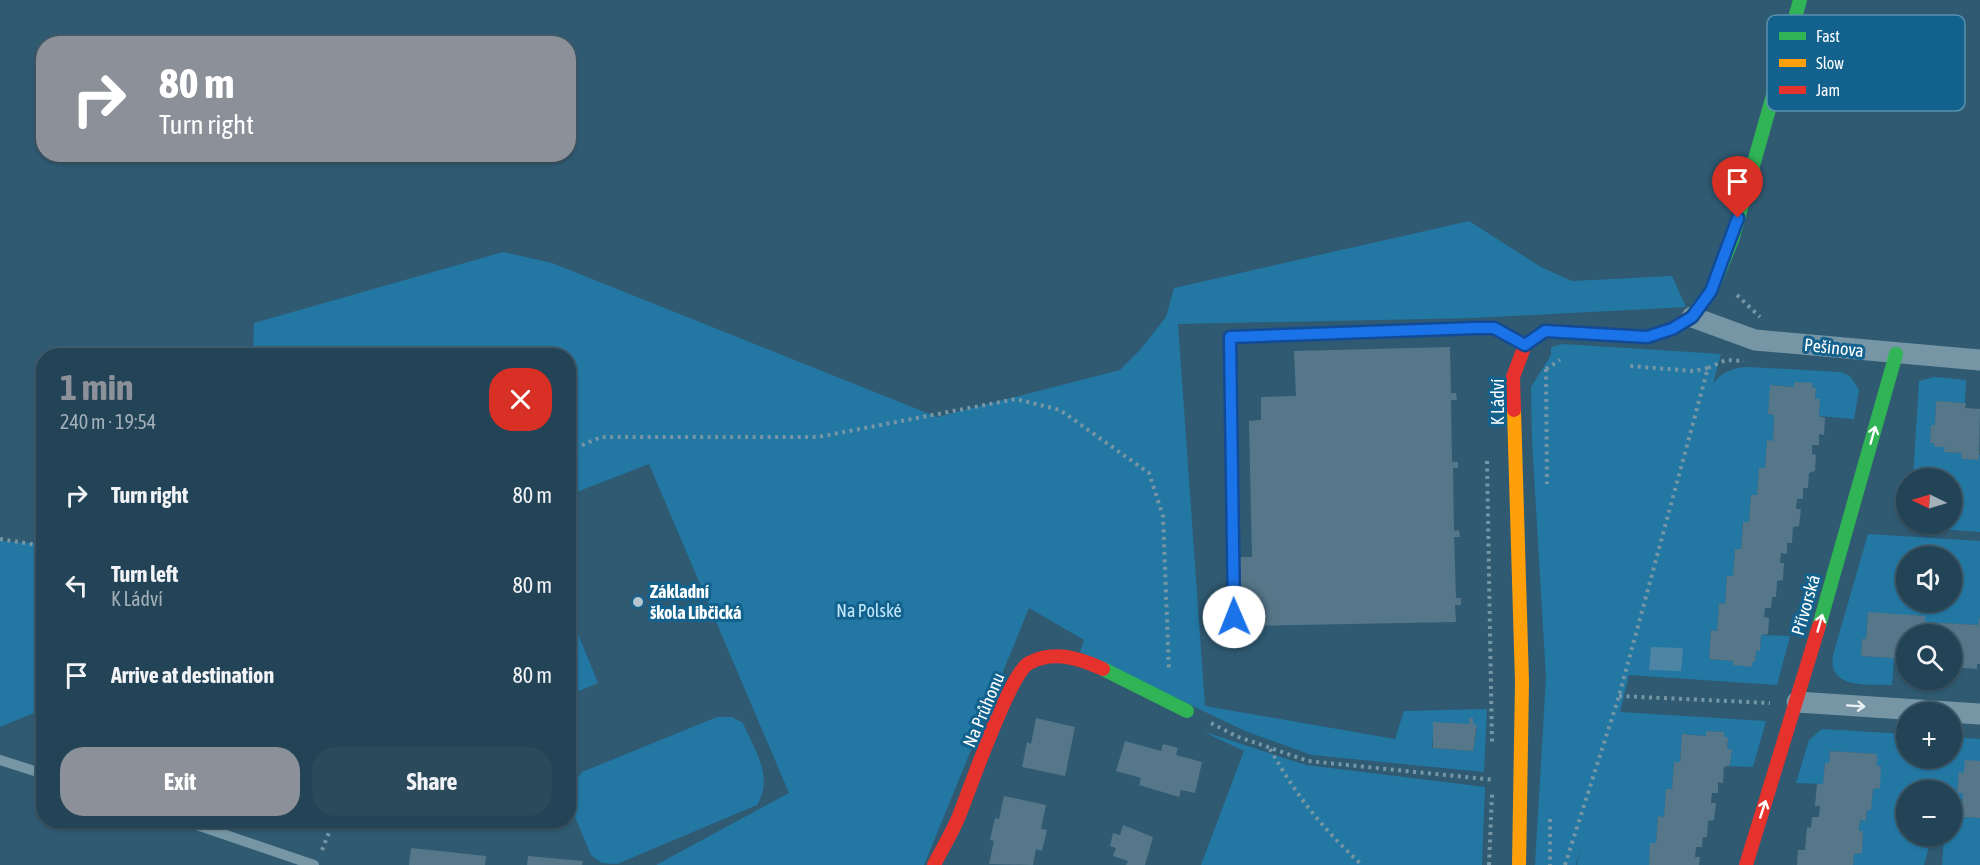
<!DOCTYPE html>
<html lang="en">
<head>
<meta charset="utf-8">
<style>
  :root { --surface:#234456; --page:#2b4b5c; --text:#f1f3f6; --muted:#a3b0b9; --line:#405c6c; --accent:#8c9099 }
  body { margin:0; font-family:"Asap Condensed",sans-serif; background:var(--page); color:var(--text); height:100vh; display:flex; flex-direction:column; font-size:22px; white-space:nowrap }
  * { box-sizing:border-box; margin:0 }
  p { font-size:20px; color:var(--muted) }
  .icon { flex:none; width:33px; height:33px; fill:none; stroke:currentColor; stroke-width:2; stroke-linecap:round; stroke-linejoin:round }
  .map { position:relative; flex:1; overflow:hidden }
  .sheet { position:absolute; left:36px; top:348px; width:540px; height:480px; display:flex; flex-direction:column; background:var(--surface); border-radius:24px; box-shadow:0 2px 4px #0004,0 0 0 2px var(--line) }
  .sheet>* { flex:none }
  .top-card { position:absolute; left:36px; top:36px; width:540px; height:126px; border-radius:24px; box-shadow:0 2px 4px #0004,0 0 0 2px var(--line); background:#8c9099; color:#fff; overflow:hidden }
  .needle { width:39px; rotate:275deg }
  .buttons { position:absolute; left:1896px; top:468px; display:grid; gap:12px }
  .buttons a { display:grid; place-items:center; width:66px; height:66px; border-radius:50%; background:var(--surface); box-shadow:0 2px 4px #0004,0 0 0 2px var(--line); font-size:30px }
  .pin { position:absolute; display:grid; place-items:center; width:51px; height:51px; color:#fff; margin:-62px -26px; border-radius:50% 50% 50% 0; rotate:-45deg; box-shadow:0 0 6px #0007 }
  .pin .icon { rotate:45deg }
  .me { position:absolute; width:66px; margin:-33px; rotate:359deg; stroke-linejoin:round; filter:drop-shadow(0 0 4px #0008) }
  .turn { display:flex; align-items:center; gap:21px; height:126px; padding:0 24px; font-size:27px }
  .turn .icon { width:78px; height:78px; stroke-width:2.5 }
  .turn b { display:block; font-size:42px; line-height:51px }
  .round { display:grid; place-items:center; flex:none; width:63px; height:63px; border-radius:24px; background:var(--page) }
  .summary { display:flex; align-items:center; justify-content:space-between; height:102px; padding:0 24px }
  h1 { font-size:36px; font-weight:700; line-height:45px; color:var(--accent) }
  .primary-button { display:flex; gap:12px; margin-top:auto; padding:12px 24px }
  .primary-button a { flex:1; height:69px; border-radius:24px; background:var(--accent); color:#fff; font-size:24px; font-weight:700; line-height:69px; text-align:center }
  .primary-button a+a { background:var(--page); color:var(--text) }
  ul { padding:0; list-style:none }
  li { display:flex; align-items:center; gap:18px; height:90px; padding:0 24px }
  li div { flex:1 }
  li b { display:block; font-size:22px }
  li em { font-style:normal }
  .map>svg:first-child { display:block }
  .green { fill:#2377a3; fill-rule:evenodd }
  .water { fill:#4e85a4 }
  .building { fill:#567789 }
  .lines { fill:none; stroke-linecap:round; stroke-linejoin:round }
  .path { stroke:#7696a5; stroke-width:4; stroke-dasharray:3 4.5; stroke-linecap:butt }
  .lane { stroke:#7696a5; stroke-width:10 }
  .street { stroke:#7696a5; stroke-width:21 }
  .fast { stroke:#30b455; stroke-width:14 }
  .slow { stroke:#ff9f0a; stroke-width:14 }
  .jam { stroke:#e5322d; stroke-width:14 }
  .oneway { stroke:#fff }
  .oneway2 { stroke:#eaeff2 }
  .route-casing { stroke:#114b97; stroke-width:15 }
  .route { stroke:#1a73e8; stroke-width:10 }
  .poi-dot { fill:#b6c5ce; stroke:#13628e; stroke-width:2 }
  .labels { text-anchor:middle; stroke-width:6; stroke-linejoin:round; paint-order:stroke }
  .street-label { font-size:18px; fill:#fff; stroke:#13628e }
  .poi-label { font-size:18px; font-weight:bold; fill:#fff; stroke:#13628e; text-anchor:start }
  .park-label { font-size:18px; fill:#c3e9fc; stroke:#13628e }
  .key { fill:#13628e; stroke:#5a91b0; stroke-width:1.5 }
  .key-label { font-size:16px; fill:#fff }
</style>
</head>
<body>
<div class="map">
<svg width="1980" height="865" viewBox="0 0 1980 865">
  <rect width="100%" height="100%" fill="#2f5a72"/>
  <!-- green -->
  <g class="green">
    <path d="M1469,221L1541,267L1572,281L1672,276L1686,307L1474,318L1178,324L1205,706L1395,739L1404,711L1487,709L1484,772L1312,755L1245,731L1080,652L1084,640L1029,608L924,865H656L789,793L649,464L569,495L568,356H253L254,323L503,252L552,263L937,417L1120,370L1140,350L1166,317L1174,288ZM1469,718H1473V724L1477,729L1473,751L1432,748L1434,724H1469Z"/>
    <path d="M1563,344L1721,354L1713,384C1722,371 1735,367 1750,367L1841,372L1850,376L1859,390L1854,419L1819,416L1820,400L1815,399L1816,388H1812L1813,383L1794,387L1771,385L1768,414L1774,415L1773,441H1767L1765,468H1759L1757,495H1751L1749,522H1743L1741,549H1735L1733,576H1727L1725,604L1719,603L1717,631L1711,630L1709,659L1733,661V665L1751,666L1752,662H1755L1756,651H1760L1761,635L1790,636L1777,685L1629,675L1620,712L1766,721L1753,767L1726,766L1730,765L1732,749H1727L1728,737H1724V732L1706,731V736L1682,734L1680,762H1674L1672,790L1666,789L1664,817L1658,816L1656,843H1650L1649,865H1577L1581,846L1576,865H1535L1546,678L1532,440L1531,387L1551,355V347Z"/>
    <path d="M1934,377L1966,380L1965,403L1936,401L1935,425H1931L1930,443H1934V447H1945V452L1961,453L1962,459L1980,455V532L1910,527V524H1952V478H1913L1919,381Z"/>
    <path d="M1868,534L1980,541V619L1978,625L1925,622V616L1868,613L1866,639H1862L1861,656L1894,658L1892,685C1869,684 1827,690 1833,655ZM1906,556H1952V602H1906Z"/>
    <path d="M0,541L44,544L43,709L0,727Z"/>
    <path d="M569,612L598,683L569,695H568Z"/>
    <path d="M717,717H732L743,723C755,751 774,777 757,805L617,864L602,863L591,855L569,803L571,788L582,772Z"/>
    <path d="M1822,729L1906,734V758H1952V737L1980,739V761L1964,773H1959L1957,792L1963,793L1962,817L1980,818V865H1942L1944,836H1952V790H1906V836H1932L1924,865H1853L1854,854L1862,853L1863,832L1859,831L1860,820L1866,821L1867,810L1871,809L1873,789H1875L1881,766H1877V754L1830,751L1829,763H1825L1823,784L1796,783L1809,740Z"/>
    <path d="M1202,731L1306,765L1485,787L1482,865H1201L1244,751Z"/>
  </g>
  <!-- water -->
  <path class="water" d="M1651,647L1683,648L1681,671L1649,670Z"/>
  <!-- building -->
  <g class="building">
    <path d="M1450,347L1451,393H1456L1457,400H1451L1452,462H1458V468H1453L1454,531L1459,530L1460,537H1454L1456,598H1461V605H1455L1456,622L1242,626L1240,557H1252L1249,421L1261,420V397L1296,396L1294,351Z"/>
    <path d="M1794,382L1813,383L1812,388H1816L1815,399H1820L1819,416L1825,418L1824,435L1819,434V445H1812V454L1816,455L1815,471L1809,473L1808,488H1803V499H1797L1796,509H1801L1799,526L1793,527L1792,543H1787V554L1781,553L1780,563H1784L1783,580L1777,581L1776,597H1772L1771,608H1765L1764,617L1769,618L1768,634L1761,635L1760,651H1756L1755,662H1752V667L1733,665V661L1709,659L1711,630L1717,631L1719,603L1725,604L1727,576H1733L1735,549H1741L1743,522H1749L1751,495H1757L1759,468H1765L1767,440L1773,441L1774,415L1768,414L1770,385L1794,387Z"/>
    <path d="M1936,401L1966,403L1965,408L1980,409L1979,460L1962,459L1961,453L1944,452L1945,447H1934V443H1930L1931,425H1935Z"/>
    <path d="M1868,612L1925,616V622L1978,625L1980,616V664H1977V669L1952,667V634H1906V659L1861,656L1862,639H1866Z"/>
    <path d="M1036,718L1075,727L1065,776L1022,767L1027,742L1031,744Z"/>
    <path d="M1469,718H1473V724L1477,725L1473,751L1433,748V722L1469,724Z"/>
    <path d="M1706,731L1724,732V737H1728L1727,749H1732L1730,765L1724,767L1723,783L1718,782V793H1712L1711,803H1716L1714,820L1708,821L1707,837H1703L1702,847H1696L1695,857H1700L1699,865H1649L1650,843H1656L1658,816L1664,817L1666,789H1672L1674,762H1680L1682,734L1706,736Z"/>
    <path d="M1125,741L1161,751L1163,744L1178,748L1176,755L1202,762L1195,793L1181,790L1179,797L1139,785L1141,778L1116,771Z"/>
    <path d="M1830,751L1877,754V766H1881L1880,788L1873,789L1871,810H1867L1866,821L1860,820L1859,831H1863L1862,853L1854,854L1853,865H1797L1798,850H1805L1807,827L1811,828L1812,817H1819L1820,806H1815L1817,784H1823L1825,763H1829Z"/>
    <path d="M1965,760L1980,761V818L1962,817L1963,793H1957L1959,772L1964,773Z"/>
    <path d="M1004,796L1046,805L1041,829L1047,830L1042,851L1036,849L1033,865L989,864L994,841L990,840L995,818L999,819Z"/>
    <path d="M1123,825L1153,837L1145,865H1126L1128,861L1113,856L1116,848L1110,846L1113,833L1120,835Z"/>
    <path d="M411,848L486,856L485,865H409Z"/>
    <path d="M528,856L583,861L582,865H527Z"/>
  </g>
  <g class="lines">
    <!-- path -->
    <g class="path">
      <path d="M1737,295L1760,317"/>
      <path d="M1708,368L1726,360L1744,361"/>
      <path d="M1546,369L1560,360"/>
      <path d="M1546,369L1547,484"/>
      <path d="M568,451L601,437H818L1016,399L1060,410L1149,473L1163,516L1169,671"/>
      <path d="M1487,461L1492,745"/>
      <path d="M0,539L44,546"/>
      <path d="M1619,696L1770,703"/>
      <path d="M1211,723L1236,736L1308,761L1495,780"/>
      <path d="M1270,749C1298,798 1321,827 1362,865"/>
      <path d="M1550,819V865"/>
      <path d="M322,850L334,820"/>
      <path d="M1489,865L1492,794"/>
      <path d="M1565,865L1619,696L1708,368L1693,371L1630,366"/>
    </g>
    <!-- lane -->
    <g class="lane">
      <path d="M1234,617L1230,337L1494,328L1525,345"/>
      <path d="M0,760L44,774"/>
      <path d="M182,820L314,865"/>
    </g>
    <!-- street -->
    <g class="street">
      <path d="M1692,317L1755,340L1980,360"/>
      <path d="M1797,702L1980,714"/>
    </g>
    <!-- fast -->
    <g class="fast">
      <path d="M1691,317L1711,291L1732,240L1800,0"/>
      <path d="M1819,626L1896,354"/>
      <path d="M1103,669L1187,711"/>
    </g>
    <!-- slow -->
    <path class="slow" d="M1514,410L1522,682L1519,865"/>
    <!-- jam -->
    <g class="jam">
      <path d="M1514,410L1513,377L1525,345L1545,331L1647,337L1672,329L1691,317"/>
      <path d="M934,865C942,849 952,833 959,816C970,789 1009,674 1029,663C1054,650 1079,658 1103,669"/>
      <path d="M1746,865L1819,626"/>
    </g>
  </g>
  <!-- one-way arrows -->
  <defs><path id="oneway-shaft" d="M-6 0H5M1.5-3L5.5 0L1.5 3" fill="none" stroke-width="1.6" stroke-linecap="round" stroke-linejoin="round" transform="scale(1.5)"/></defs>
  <g class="oneway">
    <use href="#oneway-shaft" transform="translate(1873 435) rotate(-74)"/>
    <use href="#oneway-shaft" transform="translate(1820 623) rotate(-74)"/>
    <use href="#oneway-shaft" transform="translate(1763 809) rotate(-72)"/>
  </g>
  <use class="oneway2" href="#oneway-shaft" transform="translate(1856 706) rotate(4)"/>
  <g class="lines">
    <defs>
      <path id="route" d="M1234,617L1230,337L1476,328H1494L1525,345L1545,331L1647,337L1672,329L1692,317L1711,291L1738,218"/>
    </defs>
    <!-- route casing -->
    <use href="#route" class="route-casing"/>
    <!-- route -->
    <use href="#route" class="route"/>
  </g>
  <!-- markers -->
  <circle class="poi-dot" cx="638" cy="602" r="6"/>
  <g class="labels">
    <!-- street labels -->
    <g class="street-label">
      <text transform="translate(1834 348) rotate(6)" y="6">Pešinova</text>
      <text transform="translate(1498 402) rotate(-90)" y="6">K Ládví</text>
      <text transform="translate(1806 605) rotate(-74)" y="6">Přívorská</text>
      <text transform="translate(984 710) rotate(-67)" y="6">Na Průhonu</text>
    </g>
    <!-- poi labels -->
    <g class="poi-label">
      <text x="650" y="598">Základní<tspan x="650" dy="21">škola Libčická</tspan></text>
    </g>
    <!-- park labels -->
    <g class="park-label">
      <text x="869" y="617">Na Polské</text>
    </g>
  </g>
  <!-- legend -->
  <rect x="1767" y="15" width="198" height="96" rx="9" class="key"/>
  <rect x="1779" y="32" width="27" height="8" fill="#30b455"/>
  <rect x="1779" y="59" width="27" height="8" fill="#ff9f0a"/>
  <rect x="1779" y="86" width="27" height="8" fill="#e5322d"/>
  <g class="key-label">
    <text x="1816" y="42">Fast</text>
    <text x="1816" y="69">Slow</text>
    <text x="1816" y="96">Jam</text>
  </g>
</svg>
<div class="buttons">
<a><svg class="needle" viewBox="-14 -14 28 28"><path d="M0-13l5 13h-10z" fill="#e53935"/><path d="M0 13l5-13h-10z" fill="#a3b0b9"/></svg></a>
<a><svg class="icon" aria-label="sound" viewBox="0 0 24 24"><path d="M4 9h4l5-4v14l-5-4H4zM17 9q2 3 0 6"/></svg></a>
<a><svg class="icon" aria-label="search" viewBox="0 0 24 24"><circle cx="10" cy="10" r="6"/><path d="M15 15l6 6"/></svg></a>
<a>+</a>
<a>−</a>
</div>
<div class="pin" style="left:1738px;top:218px;background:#d93025"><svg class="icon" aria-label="arrive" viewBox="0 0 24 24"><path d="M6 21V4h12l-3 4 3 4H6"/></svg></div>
<svg class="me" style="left:1234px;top:617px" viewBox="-20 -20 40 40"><circle r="19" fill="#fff"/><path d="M0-13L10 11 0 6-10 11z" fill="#1a73e8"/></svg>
<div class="top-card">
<div class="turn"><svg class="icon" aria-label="right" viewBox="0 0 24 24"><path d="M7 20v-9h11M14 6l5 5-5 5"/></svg><div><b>80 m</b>Turn right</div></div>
</div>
<section class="sheet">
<div class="summary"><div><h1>1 min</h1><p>240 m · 19:54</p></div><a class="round" style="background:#d93025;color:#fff"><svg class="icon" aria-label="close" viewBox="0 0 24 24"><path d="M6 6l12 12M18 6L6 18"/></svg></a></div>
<ul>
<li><svg class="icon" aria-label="right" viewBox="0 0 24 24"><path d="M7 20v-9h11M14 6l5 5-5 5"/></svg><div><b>Turn right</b></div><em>80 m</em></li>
<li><svg class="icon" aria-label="left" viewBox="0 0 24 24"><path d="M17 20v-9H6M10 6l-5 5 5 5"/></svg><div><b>Turn left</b><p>K Ládví</p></div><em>80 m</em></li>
<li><svg class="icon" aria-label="arrive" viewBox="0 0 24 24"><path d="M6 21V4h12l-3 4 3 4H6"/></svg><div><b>Arrive at destination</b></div><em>80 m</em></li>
</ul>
<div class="primary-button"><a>Exit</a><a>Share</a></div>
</section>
</div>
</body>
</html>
